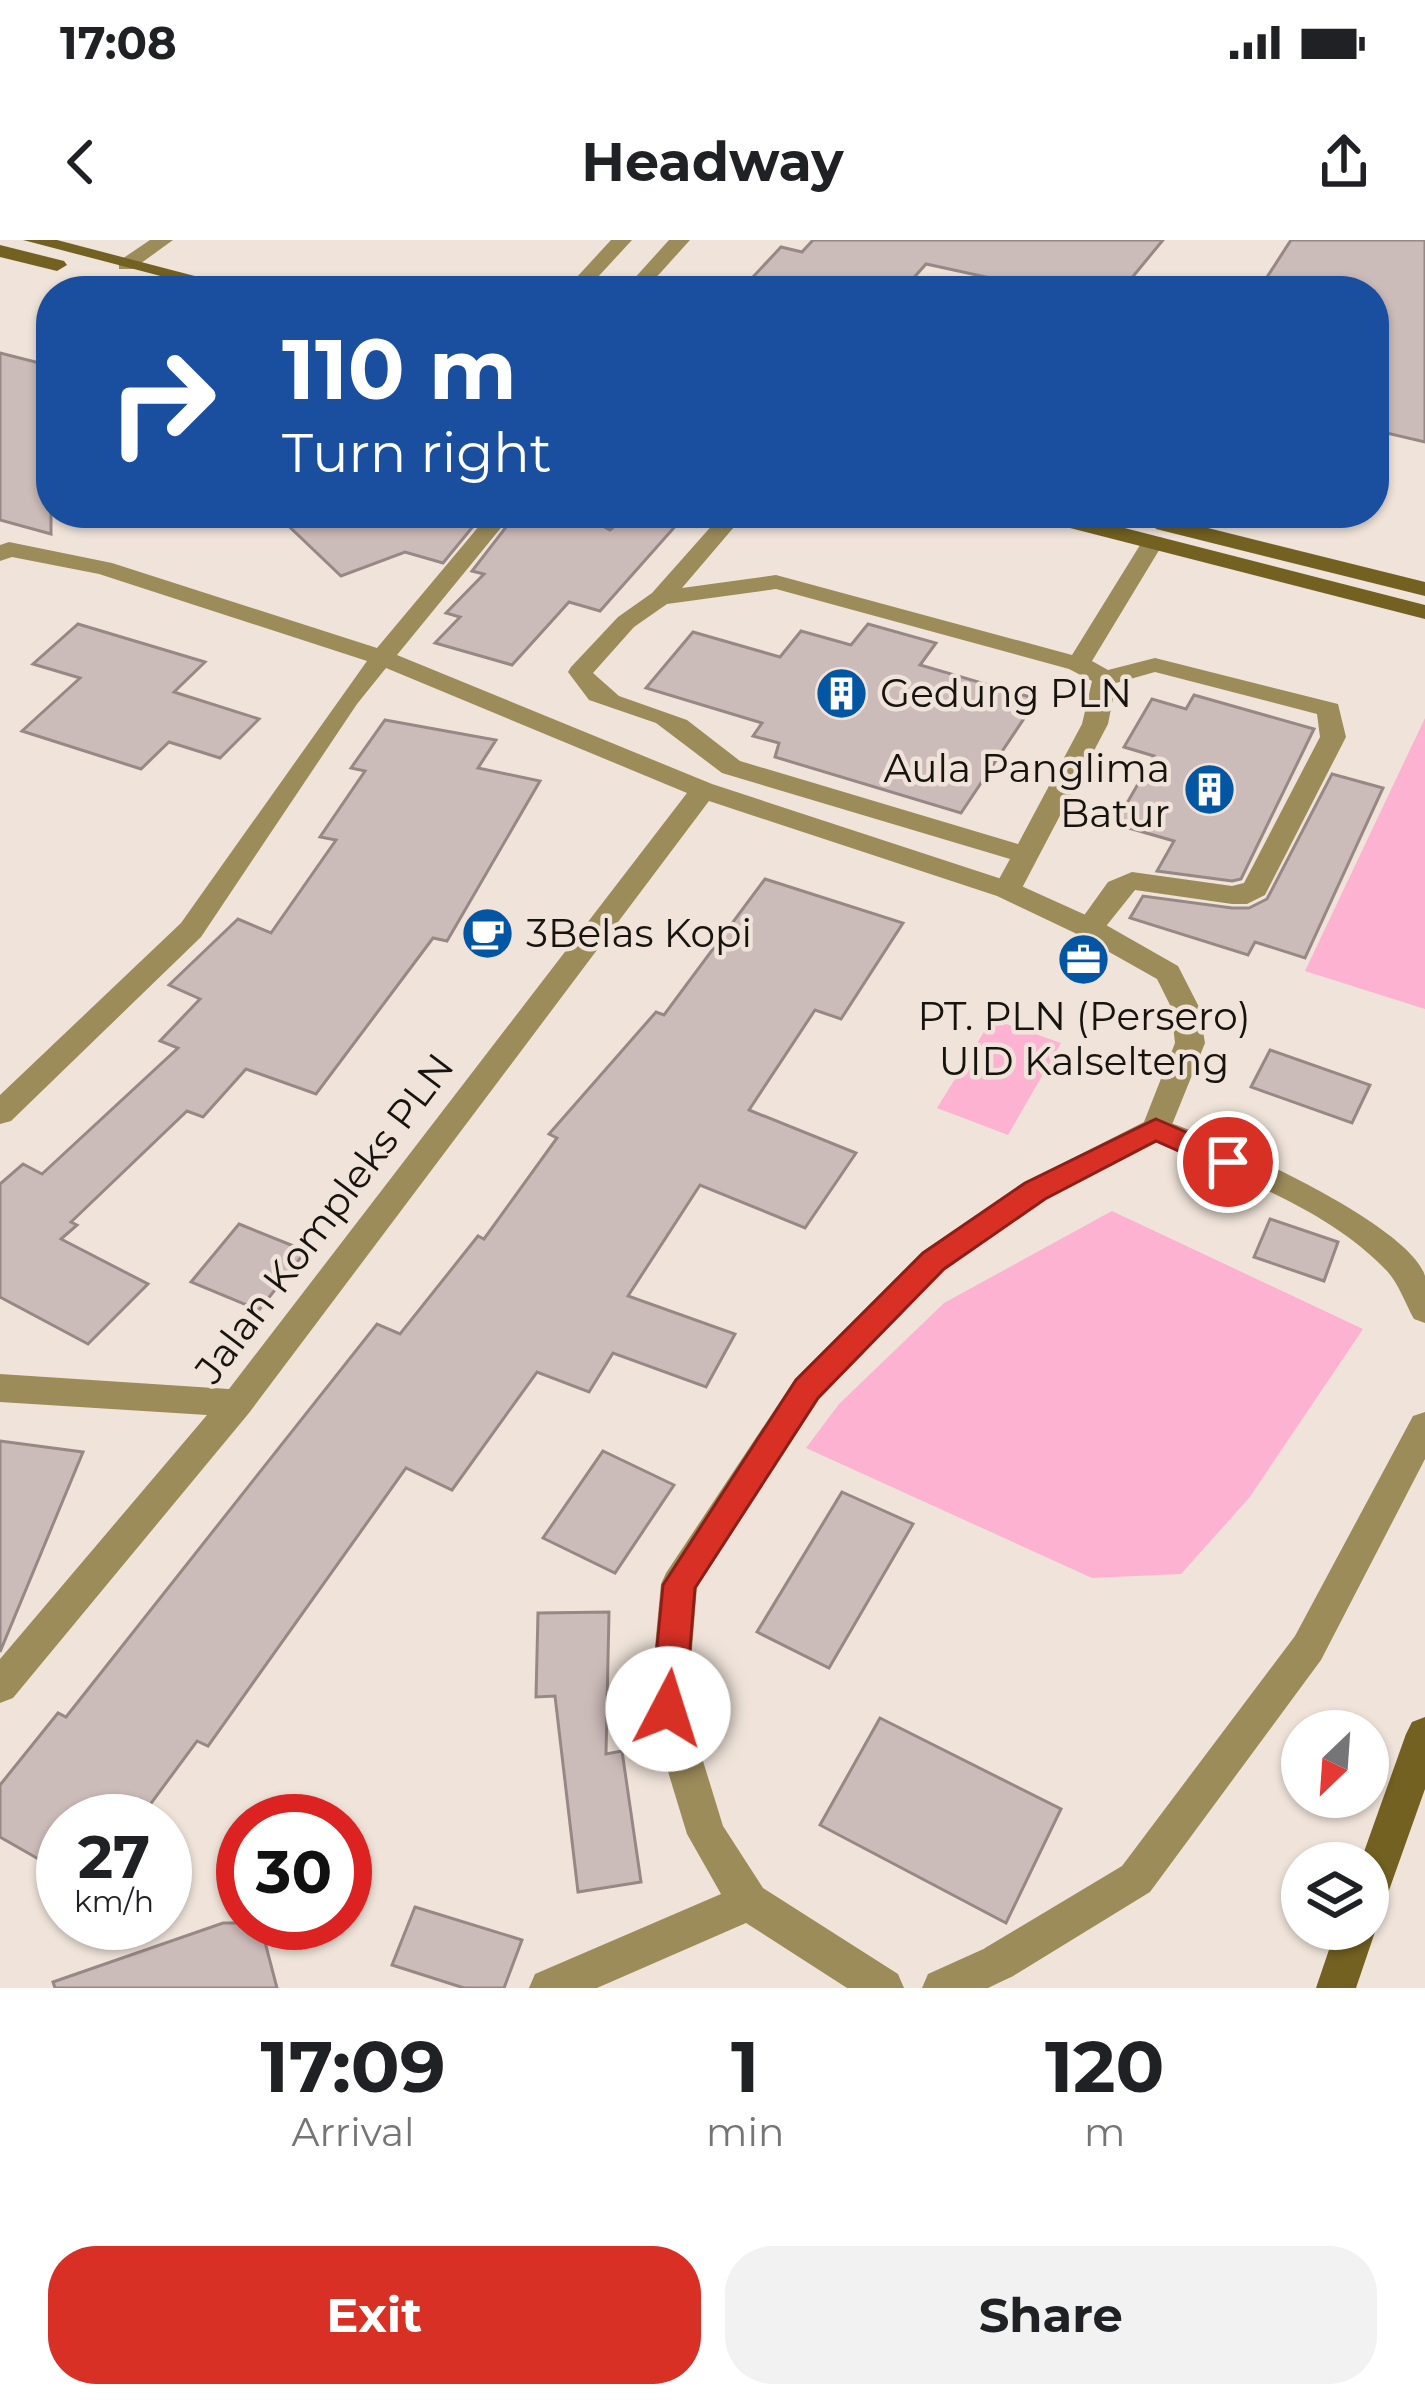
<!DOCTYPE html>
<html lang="en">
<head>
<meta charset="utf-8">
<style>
  :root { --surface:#fff; --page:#f2f2f2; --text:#202124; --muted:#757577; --accent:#d93025 }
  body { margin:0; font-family:Montserrat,sans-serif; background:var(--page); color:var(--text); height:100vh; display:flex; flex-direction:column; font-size:45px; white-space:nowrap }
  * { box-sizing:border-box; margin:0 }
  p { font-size:39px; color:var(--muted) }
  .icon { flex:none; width:66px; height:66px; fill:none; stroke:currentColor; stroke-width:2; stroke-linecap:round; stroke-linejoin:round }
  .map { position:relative; height:1748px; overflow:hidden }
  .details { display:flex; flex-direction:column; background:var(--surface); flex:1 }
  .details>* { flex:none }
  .guide { position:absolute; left:36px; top:36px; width:1353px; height:252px; border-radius:48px; box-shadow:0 3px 9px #0004; background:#1a4fa0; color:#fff; overflow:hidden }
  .needle { width:78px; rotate:205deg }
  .controls { position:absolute; left:1281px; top:1470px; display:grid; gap:24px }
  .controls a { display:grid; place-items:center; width:108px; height:108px; border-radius:50%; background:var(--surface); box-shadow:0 3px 9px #0004; font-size:60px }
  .speed { position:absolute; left:36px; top:1554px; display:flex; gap:24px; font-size:60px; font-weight:700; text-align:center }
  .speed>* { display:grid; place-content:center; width:156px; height:156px; border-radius:50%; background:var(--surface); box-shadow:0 3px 9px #0004; line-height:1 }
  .speed small { font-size:30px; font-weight:400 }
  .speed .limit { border:18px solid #d22; background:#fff; color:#111 }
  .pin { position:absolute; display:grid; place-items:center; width:102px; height:102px; color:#fff; margin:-51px; border:6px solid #fff; border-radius:50%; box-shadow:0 3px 12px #0007 }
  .me { position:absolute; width:132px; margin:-66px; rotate:5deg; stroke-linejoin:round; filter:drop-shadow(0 0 9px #0008) }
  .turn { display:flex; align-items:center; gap:42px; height:252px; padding:0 48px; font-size:54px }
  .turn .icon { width:156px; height:156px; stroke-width:2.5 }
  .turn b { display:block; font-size:84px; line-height:102px }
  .eta { display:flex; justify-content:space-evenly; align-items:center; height:204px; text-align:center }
  .eta b { font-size:72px; font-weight:700; line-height:84px }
  .primary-button { display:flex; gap:24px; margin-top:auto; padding:24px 48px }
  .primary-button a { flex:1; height:138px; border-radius:48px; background:var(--accent); color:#fff; font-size:48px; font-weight:700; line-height:138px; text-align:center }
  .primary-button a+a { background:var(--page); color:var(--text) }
  .status { display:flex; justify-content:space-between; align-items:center; height:84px; padding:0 60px; background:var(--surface); direction:ltr }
  .status svg { height:33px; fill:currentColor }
  header { display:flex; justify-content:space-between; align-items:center; height:156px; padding:0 48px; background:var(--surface); font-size:54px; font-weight:700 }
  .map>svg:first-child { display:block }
  .green { fill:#fdb2d1 }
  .building { fill:#cbbbb9; stroke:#978886; stroke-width:3 }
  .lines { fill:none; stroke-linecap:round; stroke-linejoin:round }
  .service { fill:#9c8c5a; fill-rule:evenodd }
  .minor { fill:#9c8c5a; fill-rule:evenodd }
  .tertiary { fill:#9c8c5a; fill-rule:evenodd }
  .secondary { fill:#736121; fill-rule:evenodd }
  .route { fill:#d93025; stroke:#8d1f18; stroke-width:3 }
  .labels { text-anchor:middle; stroke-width:9; stroke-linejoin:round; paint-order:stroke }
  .poi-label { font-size:39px; fill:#17130f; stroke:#f0e4da; text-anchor:start }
  .street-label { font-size:39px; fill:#17130f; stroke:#f0e4da }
</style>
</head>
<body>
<div class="status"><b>17:08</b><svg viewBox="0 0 49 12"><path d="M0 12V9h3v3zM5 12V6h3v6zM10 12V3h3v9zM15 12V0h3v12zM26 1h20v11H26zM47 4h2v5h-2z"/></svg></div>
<header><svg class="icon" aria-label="back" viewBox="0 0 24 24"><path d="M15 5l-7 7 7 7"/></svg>Headway<svg class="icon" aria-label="share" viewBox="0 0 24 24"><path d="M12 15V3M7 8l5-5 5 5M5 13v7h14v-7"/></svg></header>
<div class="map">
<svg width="1425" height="1748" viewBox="0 0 1425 1748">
  <rect width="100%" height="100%" fill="#f0e4da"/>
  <!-- green -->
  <g class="green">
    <path d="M1425,478V769L1305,731Z"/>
    <path d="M992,779L1061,803L1008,895L937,868Z"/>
    <path d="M1112,971L1363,1089L1249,1258L1181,1334L1092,1338L806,1208L839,1164L944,1063Z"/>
  </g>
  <!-- building -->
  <g class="building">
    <path d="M813,0H1163L1121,51H1050L926,24L902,51H751L760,41L751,39L781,7L802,12Z"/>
    <path d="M1291,0H1425V202L1374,190V51H1258Z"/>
    <path d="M0,113L51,126V294L0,280Z"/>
    <path d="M275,273H484L443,323L405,312L341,336Z"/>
    <path d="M517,273H598L597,283L610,290L630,273L679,282L600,371L569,362L512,425L435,403L460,377L446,373L484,334L472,331Z"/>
    <path d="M78,384L205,422L174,452L259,479L220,518L169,502L141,529L22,491L80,438L33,424Z"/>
    <path d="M868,384L936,403L920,425L1037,459L961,573L775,517L779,503L753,496L762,483L646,448L693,392L780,417L801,391L851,405Z"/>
    <path d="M1194,455L1314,489L1241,639L1232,641L1157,631L1174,601L1115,584L1154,516L1124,507L1152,459L1186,469Z"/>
    <path d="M385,480L496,500L478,528L540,541L447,701L433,698L316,854L246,829L203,877L187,871L71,982L77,985L61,999L148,1044L88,1104L0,1057V944L23,924L42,934L178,808L160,801L200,759L169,745L238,679L271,693L336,600L320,597L365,531L351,528Z"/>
    <path d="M1332,534L1383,548L1305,718L1255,702L1248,715L1130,678L1143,656L1232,668H1249L1267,659Z"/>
    <path d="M765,639L903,683L841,779L815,770L749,870L856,913L805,988L700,945L628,1056L735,1094L706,1147L613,1113L589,1152L537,1132L452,1250L406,1228L208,1506L197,1501L138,1581H63V1633L0,1597V1545L58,1473L66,1477L377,1084L400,1094L478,996L484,999L557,898L549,894L656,772L664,775Z"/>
    <path d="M1270,810L1370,845L1352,883L1251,847Z"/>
    <path d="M1270,979L1338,1002L1324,1041L1254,1017Z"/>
    <path d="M239,984L306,1011L259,1070L191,1042Z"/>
    <path d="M0,1201L83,1212L0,1412Z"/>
    <path d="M603,1211L674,1245L615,1333L543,1298Z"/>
    <path d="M842,1252L913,1284L829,1428L757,1392Z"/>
    <path d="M609,1372L606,1514L622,1511L641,1642L578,1652L555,1456L536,1457L538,1373Z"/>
    <path d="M880,1478L1061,1569L1006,1683L820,1585Z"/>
    <path d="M415,1667L522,1700L504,1748H464L392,1725Z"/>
    <path d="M223,1683H260L277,1748H55L53,1742Z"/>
  </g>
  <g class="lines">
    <!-- service -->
    <g class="service">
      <path d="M603,273H626L610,286L599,279Z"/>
      <path d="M723,273H746L682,348L776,335L1072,415L1145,297H1161L1164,302L1092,421L1108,430L1155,418L1338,464L1346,497L1265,655L1247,664H1232L1135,650L1099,695L1089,697L1075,688L1108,642L1132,632L1232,646L1244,643L1320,497L1317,474L1155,432L1116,443L1108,484L1021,650L1007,659L993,650L1010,619L722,533L656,483L589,460L568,432L571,427L618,377L652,353ZM776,349L1069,429L1092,441L1082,484L1018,604L740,521L687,480L619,456L593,433L634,387L667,364Z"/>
      <path d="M1156,878C1210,894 1410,983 1425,1036C1425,1050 1425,1069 1425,1083L1414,1079C1405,1063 1399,1044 1387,1031C1324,965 1226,934 1145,897L1141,889L1145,881Z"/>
      <path d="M1425,1172V1219L1321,1420L1150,1652L1013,1736L999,1742L985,1736L979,1722L985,1708L1122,1626L1295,1396L1413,1176Z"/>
    </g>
    <!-- minor -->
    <g class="minor">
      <path d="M150,0H173L133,29H119V21Z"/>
      <path d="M490,273H513L397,415L712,544L1017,644L1099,681L1178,726L1199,767L1205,803L1167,897L1046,959L944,1030L819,1159L697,1347L687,1469L723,1586L763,1648L898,1734L904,1748H847L746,1683L597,1748H529L535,1734L721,1654L687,1594L649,1469L661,1344L666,1333L795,1139L922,1012L1024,943L1144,882L1175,803L1171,767L1157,739L1079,695L997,656L709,561L249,1173L13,1458L0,1463V1419L207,1175L0,1162V1134L229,1149L687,553L386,428L357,464L201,697L11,881L0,884V855L181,683L367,421L99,334L12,317L0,321V305L9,302L112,323L377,408Z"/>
      <path d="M999,1702L1013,1708L1019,1722L1013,1736L988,1748H922L928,1734Z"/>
    </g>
    <!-- tertiary -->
    <g class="tertiary">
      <path d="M611,0H632L585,51H564Z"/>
      <path d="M669,0H690L644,51H623Z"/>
    </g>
    <!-- secondary -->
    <g class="secondary">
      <path d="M23,0H57L252,51H218Z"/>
      <path d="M0,5L64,21L67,25L57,31L0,17Z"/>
      <path d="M1028,273H1066L1425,365V379L1031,278Z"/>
      <path d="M1164,277L1425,342V356L1156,289L1153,284Z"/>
      <path d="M1425,1477V1549L1382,1670L1369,1675L1376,1689L1356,1748H1316L1336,1689H1368V1623H1360L1406,1494L1412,1482Z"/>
    </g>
  </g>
  <!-- route -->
  <path class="route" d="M1156,879L1238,915L1242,922L1228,933L1156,901L1045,959L944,1029L818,1158L695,1348L685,1469L680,1480L668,1484L656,1480L651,1469L663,1345L796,1140L923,1013L1025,943Z"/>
  <!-- icons -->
  <defs>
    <symbol id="building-disc" viewBox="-11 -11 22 22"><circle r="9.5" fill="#0356a4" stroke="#f0e4da"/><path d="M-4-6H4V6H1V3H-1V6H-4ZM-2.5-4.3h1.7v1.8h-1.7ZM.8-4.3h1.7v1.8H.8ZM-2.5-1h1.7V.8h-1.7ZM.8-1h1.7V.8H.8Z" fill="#fff"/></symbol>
    <symbol id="cafe-disc" viewBox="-11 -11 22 22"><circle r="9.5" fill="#0356a4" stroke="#f0e4da"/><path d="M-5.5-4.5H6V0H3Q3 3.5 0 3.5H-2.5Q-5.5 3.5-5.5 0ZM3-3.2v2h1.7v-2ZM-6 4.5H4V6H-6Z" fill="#fff"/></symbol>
    <symbol id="office-disc" viewBox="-11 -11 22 22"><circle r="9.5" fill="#0356a4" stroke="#f0e4da"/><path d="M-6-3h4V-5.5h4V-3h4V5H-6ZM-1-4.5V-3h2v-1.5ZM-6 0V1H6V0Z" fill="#fff"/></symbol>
  </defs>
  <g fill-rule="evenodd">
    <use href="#building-disc" x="812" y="424" width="59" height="59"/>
    <use href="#building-disc" x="1180" y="520" width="59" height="59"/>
    <use href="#cafe-disc" x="458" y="664" width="59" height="59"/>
    <use href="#office-disc" x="1054" y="690" width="59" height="59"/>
  </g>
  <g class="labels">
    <!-- poi labels -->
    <g class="poi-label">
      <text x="880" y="467">Gedung PLN</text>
      <text x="1170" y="542" text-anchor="end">Aula Panglima<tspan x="1170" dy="45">Batur</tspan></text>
      <text x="526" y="707">3Belas Kopi</text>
      <text x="1084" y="790" text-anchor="middle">PT. PLN (Persero)<tspan x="1084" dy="45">UID Kalselteng</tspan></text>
    </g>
    <!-- street labels -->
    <g class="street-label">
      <text transform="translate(324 978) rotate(-53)" y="14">Jalan Kompleks PLN</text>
    </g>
  </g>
</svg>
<div class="controls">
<a><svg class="needle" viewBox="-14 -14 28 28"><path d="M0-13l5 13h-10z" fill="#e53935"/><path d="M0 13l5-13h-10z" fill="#757577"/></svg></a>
<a><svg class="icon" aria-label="layers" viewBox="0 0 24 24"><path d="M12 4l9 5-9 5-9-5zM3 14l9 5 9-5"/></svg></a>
</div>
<div class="speed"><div>27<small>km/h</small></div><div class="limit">30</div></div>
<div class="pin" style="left:1228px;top:922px;background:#d93025"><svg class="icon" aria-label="arrive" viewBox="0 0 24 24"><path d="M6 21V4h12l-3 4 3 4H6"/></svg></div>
<svg class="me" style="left:668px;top:1469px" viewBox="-20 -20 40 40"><circle r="19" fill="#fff"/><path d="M0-13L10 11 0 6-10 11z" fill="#d93025"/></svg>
<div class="guide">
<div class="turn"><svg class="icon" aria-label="right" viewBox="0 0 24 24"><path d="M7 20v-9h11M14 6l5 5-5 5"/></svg><div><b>110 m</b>Turn right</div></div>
</div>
</div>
<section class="details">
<div class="eta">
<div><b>17:09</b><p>Arrival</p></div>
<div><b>1</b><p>min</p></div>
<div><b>120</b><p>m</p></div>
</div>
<div class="primary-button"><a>Exit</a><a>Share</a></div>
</section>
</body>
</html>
